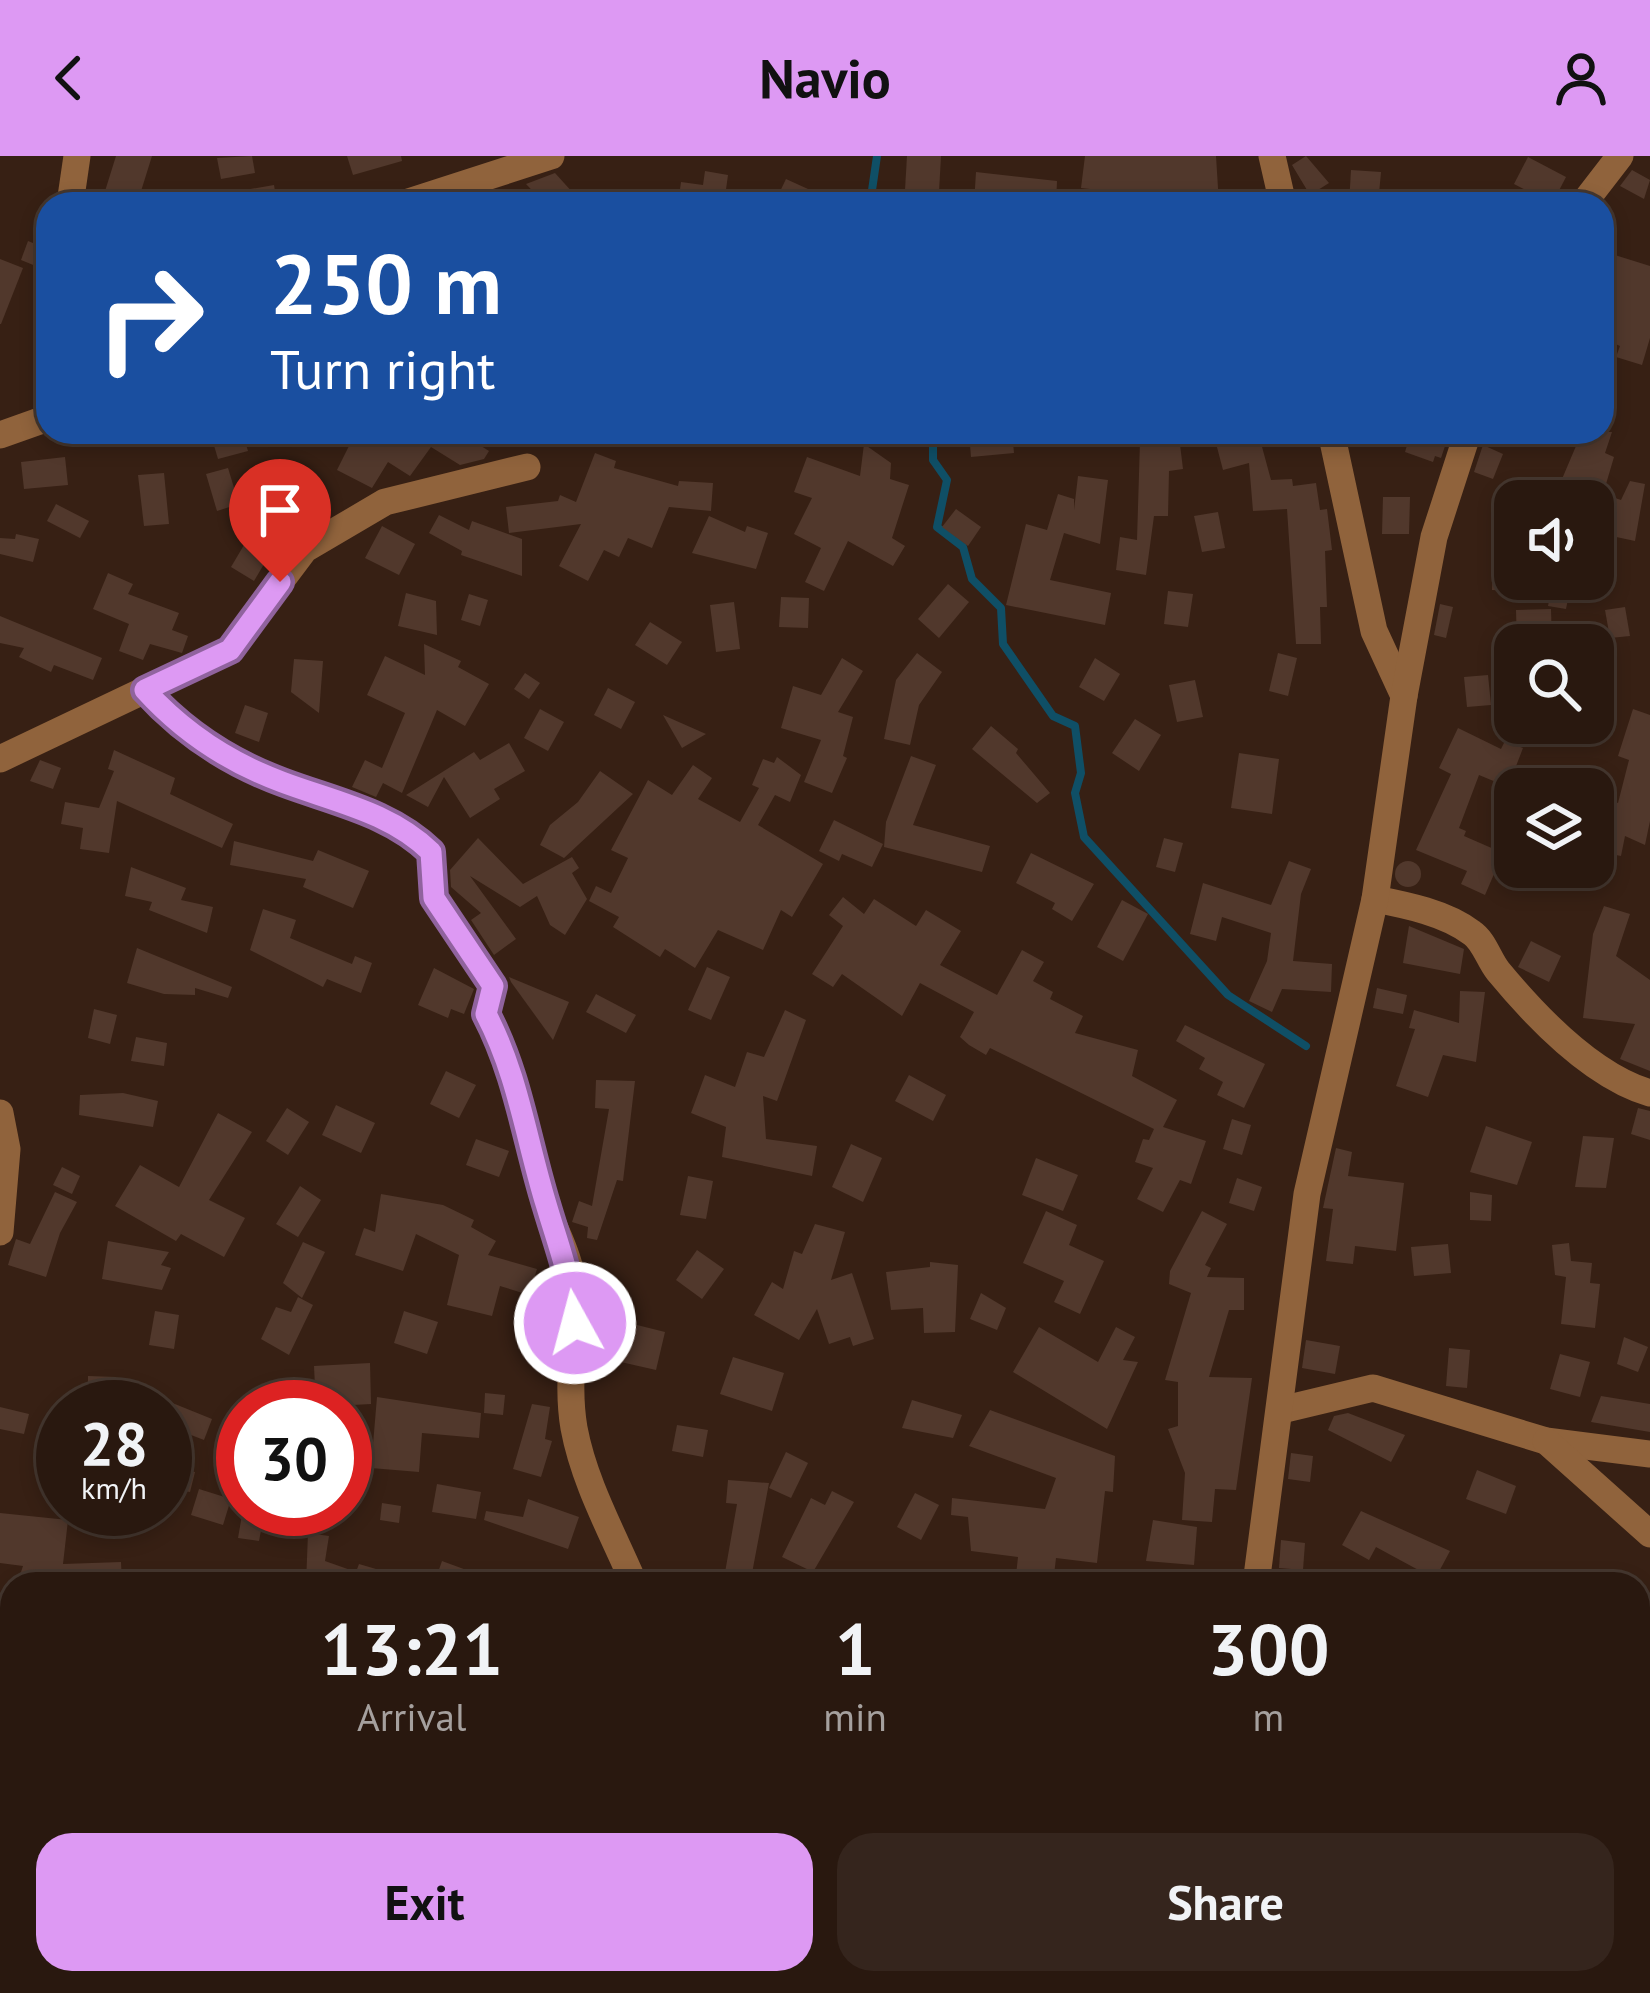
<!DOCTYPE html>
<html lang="en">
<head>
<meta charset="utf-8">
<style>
  :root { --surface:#29180f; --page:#35251d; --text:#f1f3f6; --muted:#a5a09e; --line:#45372f; --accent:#dd99f3 }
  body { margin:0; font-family:"PT Sans",sans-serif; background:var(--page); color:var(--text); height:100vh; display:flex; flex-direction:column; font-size:45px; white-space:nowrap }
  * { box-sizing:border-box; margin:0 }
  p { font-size:39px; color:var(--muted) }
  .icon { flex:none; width:66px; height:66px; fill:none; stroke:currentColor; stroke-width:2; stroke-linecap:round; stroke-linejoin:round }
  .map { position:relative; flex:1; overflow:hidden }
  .panel { position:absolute; left:0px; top:1416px; width:1650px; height:423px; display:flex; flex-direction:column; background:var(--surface); border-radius:36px 36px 0 0; box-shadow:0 6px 18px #0003,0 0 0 3px var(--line) }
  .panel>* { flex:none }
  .guide { position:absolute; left:36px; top:36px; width:1578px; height:252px; border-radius:36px; box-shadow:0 6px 18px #0003,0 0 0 3px var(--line); background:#1a4fa0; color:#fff; overflow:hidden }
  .tools { position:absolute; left:1494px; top:324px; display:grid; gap:24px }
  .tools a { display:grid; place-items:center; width:120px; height:120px; border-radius:24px; background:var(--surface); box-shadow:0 6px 18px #0003,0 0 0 3px var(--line); font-size:60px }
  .speed { position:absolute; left:36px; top:1224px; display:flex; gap:24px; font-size:60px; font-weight:700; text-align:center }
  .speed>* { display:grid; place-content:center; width:156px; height:156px; border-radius:50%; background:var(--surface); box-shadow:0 6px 18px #0003,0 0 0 3px var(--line); line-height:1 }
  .speed small { font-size:30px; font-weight:400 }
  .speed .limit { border:18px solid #d22; background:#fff; color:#111 }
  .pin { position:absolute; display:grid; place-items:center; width:102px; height:102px; color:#fff; margin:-123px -51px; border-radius:50% 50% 50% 0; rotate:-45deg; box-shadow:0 0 12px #0007 }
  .pin .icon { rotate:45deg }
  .me { position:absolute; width:132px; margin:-66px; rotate:353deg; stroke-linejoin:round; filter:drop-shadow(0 0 9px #0008) }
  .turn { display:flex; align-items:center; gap:42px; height:252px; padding:0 36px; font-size:54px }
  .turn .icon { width:156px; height:156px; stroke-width:2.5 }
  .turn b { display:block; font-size:84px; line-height:102px }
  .eta { display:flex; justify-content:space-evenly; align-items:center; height:204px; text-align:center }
  .eta b { font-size:72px; font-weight:600; line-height:84px }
  .action { display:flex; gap:24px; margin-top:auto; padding:24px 36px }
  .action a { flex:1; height:138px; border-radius:36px; background:var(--accent); color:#111; font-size:48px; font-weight:600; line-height:138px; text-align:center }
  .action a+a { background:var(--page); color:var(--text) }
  header { display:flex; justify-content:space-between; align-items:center; height:156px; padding:0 36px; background:var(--accent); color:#111; font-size:54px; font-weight:600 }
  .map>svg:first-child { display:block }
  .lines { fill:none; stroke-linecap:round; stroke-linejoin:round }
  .stream { stroke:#0f4f66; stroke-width:8 }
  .building { fill:#51382c }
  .minor { stroke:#90633c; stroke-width:27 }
  .route-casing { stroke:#90639e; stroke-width:30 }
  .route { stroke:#dd99f3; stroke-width:21 }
</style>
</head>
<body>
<header><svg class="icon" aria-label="back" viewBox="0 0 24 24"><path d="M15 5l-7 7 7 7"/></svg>Navio<svg class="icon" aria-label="person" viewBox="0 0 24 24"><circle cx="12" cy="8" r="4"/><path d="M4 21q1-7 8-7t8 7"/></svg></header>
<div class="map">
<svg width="1650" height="1837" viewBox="0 0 1650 1837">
  <rect width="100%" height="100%" fill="#372014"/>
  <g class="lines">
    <!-- stream -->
    <g class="stream">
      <path d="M870,48L877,0"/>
      <path d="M933,276V304L947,324L937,371L963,391L972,423L1001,452L1003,488L1053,560L1075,570L1081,617L1075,637L1084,681L1228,839L1306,890"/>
    </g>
  </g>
  <!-- building -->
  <g class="building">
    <path d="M116,0H152L137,48H101Z"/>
    <path d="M252,0L255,17L221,23L217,2Z"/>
    <path d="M347,0H401L402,5L353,19Z"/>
    <path d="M907,0H941L939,36L905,34Z"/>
    <path d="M1085,0H1216L1219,48H1142V39L1081,32Z"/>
    <path d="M1306,0L1329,27L1310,39L1292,9Z"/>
    <path d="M1528,1L1566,21L1552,48L1514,28Z"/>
    <path d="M1351,14L1381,16L1378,48H1349Z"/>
    <path d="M1632,14L1650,24L1644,43L1620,30Z"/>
    <path d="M705,15L728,19L724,48H678L681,26L703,29Z"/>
    <path d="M976,16L1057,25L1056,48H974Z"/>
    <path d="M555,17L583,48H545L526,28Z"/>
    <path d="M786,23L841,48H774Z"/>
    <path d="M274,29L277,48H222V38Z"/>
    <path d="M28,85L48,93V115L21,104Z"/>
    <path d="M1602,95L1650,110V182L1642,209L1616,201L1620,190L1602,182Z"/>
    <path d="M0,103L23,112L1,168H0Z"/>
    <path d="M210,276H242L248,295L218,303Z"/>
    <path d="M356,276L390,289L406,276H459L489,295L484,303L460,309L431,291L410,320L388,306L372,332L337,314Z"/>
    <path d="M969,276H1012L1014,297L971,301Z"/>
    <path d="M1213,276H1258L1271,324L1292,323L1293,330L1316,327L1320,354L1327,353L1332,394L1325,395L1327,451H1320L1321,488H1296L1287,353L1253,355L1249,307L1223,314Z"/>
    <path d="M1411,276L1447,284L1441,302L1435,300L1433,306L1405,296Z"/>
    <path d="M1544,276H1612L1605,297L1614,301L1601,345H1550V323H1562L1576,290Z"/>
    <path d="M1179,280L1183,313L1169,315L1168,360H1154L1146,419L1116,414L1120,381L1137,384L1140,285Z"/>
    <path d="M864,288L891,307L890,323L909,329L892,382L905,390L893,410L848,385L824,435L805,426L821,392L794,378L812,342L794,336L807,301L860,320Z"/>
    <path d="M1483,289L1503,298L1493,323L1474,316Z"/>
    <path d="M595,297L616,305L614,312L678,330L679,325L713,327L711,355L669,351L652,392L628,382L619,401L604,394L588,425L559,410L581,368L509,377L506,351L558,345L560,339L576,346Z"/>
    <path d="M65,301L68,329L24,333L21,306Z"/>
    <path d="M228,312L239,348L217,355L206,318Z"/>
    <path d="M164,317L169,368L144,370L138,319Z"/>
    <path d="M1078,320L1108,324L1100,388L1064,377L1050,424L1111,437L1105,469L1006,449L1026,368L1047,374L1058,338L1074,343V354Z"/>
    <path d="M1630,325L1645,328L1635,385L1607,379L1615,342L1621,344Z"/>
    <path d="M1383,341H1410L1409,378H1382Z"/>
    <path d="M56,348L89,365L80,382L47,365Z"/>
    <path d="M956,353L981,371L968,390L942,371Z"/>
    <path d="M1218,356L1225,392L1202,396L1194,360Z"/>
    <path d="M439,359L469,374L472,365L522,383V420L461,399L462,395L429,377Z"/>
    <path d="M709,360L745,376L747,370L768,377L756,413L692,397Z"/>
    <path d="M382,370L415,388L399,419L365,402Z"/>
    <path d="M16,378L39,383L33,406L0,398V382L15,383Z"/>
    <path d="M244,389L267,403L254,425L231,411Z"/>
    <path d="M1493,399L1513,400L1511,435L1492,434Z"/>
    <path d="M108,417L133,428L128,438L179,457L172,474L188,480L182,497L150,488L143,504L119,495L129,468L93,453Z"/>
    <path d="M1553,423H1572L1566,453L1548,450Z"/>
    <path d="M948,428L969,446L939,482L918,463Z"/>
    <path d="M1168,435L1193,438L1188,471L1164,468Z"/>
    <path d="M406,437L436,445L437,479L398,470Z"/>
    <path d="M469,438L488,444L480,470L461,464Z"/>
    <path d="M781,441L809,442L808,472L779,471Z"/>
    <path d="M734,446L740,493L716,496L710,449Z"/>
    <path d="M1440,448L1453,451L1446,482L1434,479Z"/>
    <path d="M1625,451L1630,480L1610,482L1605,454Z"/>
    <path d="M1551,453L1552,489H1517L1516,454Z"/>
    <path d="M0,460L102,502L93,524L54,509L51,516L19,501L24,492L0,487Z"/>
    <path d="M650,466L682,486L667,509L635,489Z"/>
    <path d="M424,488L461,505L458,511L489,528L465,570L437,554L402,637L383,627L376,641L352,631L365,604L382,612L405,557L367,539L385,500L425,519Z"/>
    <path d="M917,497L942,516L919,549L910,589L884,583L896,524Z"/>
    <path d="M1278,497L1297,502L1288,540L1269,535Z"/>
    <path d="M842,502L863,515L838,556L853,561L843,600L847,602L832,637L804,626L821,584L781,572L793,530L821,539Z"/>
    <path d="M1095,502L1120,518L1104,545L1079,531Z"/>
    <path d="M294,503L323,505L319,557L291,536Z"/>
    <path d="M525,517L540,527L529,543L514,533Z"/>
    <path d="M1488,519L1491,549L1467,551L1464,521Z"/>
    <path d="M1195,524L1203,561L1177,566L1169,529Z"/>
    <path d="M608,532L635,546L621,573L594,559Z"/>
    <path d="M245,549L268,557L259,586L235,577Z"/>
    <path d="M540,553L564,566L548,595L524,582Z"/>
    <path d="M1633,553L1650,559V665L1645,689L1625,680L1621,700L1611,698L1610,707L1593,702V682L1605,642L1618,647L1629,604L1618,600Z"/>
    <path d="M663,559L706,578L682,592Z"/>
    <path d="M1135,563L1161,579L1139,615L1112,597Z"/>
    <path d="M991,570L1018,593L1016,597L1050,637L1037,647L972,593Z"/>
    <path d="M1458,572L1501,593L1505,585L1523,592L1508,631L1479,619L1459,672L1466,675L1464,680L1503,697L1485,739L1461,728L1467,715L1416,694L1451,618L1439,612Z"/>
    <path d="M509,587L525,615L494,633L500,643L470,662L444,621L428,651L406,639L474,596L480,604Z"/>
    <path d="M114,594L175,622L170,638L233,668L222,692L117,645L109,697L80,693L83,672L61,668L65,646L99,652L114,615L108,613Z"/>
    <path d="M1239,597L1279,603L1272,658L1231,652Z"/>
    <path d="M911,600L936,609L913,669L990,690L982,716L884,691L886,666Z"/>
    <path d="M777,601L801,619L790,646L775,639L758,669L823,708L792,761L781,754L763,794L718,774L695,812L665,793L660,801L613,771L619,761L589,745L596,730L611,737L628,702L611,694L648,624L672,639L693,609L712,622L698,643L740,666L759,632L752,629L763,603L774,607Z"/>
    <path d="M40,604L61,612L53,633L30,625Z"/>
    <path d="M600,615L633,638L564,702L540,689L550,669L578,646Z"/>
    <path d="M834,664L883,688L872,711L842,698L839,705L819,695Z"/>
    <path d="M478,682L523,728L572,701L579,712L572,717L587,743L565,779L550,769L537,740L520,751L470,720L516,783L494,799L471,764L481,757L451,731L450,714Z"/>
    <path d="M1164,682L1183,687L1175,716L1156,711Z"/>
    <path d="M234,685L313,705L318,694L369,715L353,752L303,731L306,723L230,709Z"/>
    <path d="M1031,697L1094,728L1072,765L1052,753L1055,747L1016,727Z"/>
    <circle cx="1408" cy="718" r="13"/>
    <path d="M1289,705L1311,713L1301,738L1293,805L1332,808L1331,836L1282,833L1272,856L1249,845L1267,805L1271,777L1222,761L1216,785L1190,778L1203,727L1271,749Z"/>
    <path d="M131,711L186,732L181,744L213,751L207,777L149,754L152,746L125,740Z"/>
    <path d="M843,741L864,758L874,743L916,770L926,754L961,775L940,809L997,839L1022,794L1044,806L1033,825L1053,836L1050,843L1083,860L1075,877L1138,894L1132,920L1177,944L1163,971L1206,985L1191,1028L1180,1024L1163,1056L1137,1043L1153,1012L1135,1006L1143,983L1149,984L1154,973L990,892L986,899L969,889L960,881L974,856L920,827L902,860L842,818L833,831L812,818L843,770L829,759Z"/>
    <path d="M1122,744L1148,758L1123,805L1097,791Z"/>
    <path d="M1604,750L1630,758L1616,800L1650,824V915L1620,903L1635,868L1583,862L1593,778Z"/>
    <path d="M263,753L296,764L290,782L352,808L355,800L372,807L361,837L327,823L323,831L250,794Z"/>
    <path d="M1409,770L1464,793L1460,818L1403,807Z"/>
    <path d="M1531,785L1561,800L1549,826L1518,811Z"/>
    <path d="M137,792L232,831L228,842L195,832V839L164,838L127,827Z"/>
    <path d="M707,811L730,821L711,864L688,854Z"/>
    <path d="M434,812L474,833L464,858L451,853L448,862L418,849Z"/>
    <path d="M509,821L569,846L553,884L511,826Z"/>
    <path d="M1377,832L1407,839L1403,858L1373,852Z"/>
    <path d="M1460,835L1485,836L1476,906L1443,899L1428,941L1396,930L1415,873L1409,872L1414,854L1459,867Z"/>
    <path d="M596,838L636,859L626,877L586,856Z"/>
    <path d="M94,853L117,859L110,888L88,882Z"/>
    <path d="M785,854L806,864L777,945L763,940L766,983L817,990L812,1020L722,1001L726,971L691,957L705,919L735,931L747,896L764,901Z"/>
    <path d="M1185,869L1265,908L1244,952L1217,939L1223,926L1199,913L1205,902L1176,885Z"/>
    <path d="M136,881L167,887L164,910L131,905Z"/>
    <path d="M446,915L476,929L459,962L430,948Z"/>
    <path d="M909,919L946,939L933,965L895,945Z"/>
    <path d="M596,924L635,925L623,1025L617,1024L597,1084L587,1082L588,1071L572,1066L579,1045L592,1050L609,953L595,952Z"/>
    <path d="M123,937L158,945L153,971L79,959L80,939Z"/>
    <path d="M336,949L375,967L361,997L322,979Z"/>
    <path d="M287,952L309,966L288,999L266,985Z"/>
    <path d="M1638,952L1650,955V984L1631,978Z"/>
    <path d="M218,957L252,976L209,1044L245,1062L224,1101L181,1078L176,1085L115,1050L140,1009L179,1031Z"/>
    <path d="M1232,963L1251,969L1242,999L1223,993Z"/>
    <path d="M1486,970L1532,986L1517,1029L1470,1016Z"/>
    <path d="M1583,980L1614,982L1606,1032L1575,1031Z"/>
    <path d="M476,983L509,995L499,1021L466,1009Z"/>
    <path d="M851,988L882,1002L863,1046L832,1031Z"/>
    <path d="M1336,992L1352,996L1348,1020L1404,1027L1396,1095L1355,1090L1353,1108L1326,1105L1333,1053L1323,1052Z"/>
    <path d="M1036,1002L1078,1019L1063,1055L1022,1039Z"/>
    <path d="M62,1011L80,1020L72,1038L53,1029Z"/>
    <path d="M688,1020L713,1025L706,1063L680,1059Z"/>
    <path d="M1237,1022L1262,1031L1254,1055L1229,1047Z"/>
    <path d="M300,1030L321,1044L298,1081L276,1068Z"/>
    <path d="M55,1036L77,1046L60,1077L46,1121L8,1109L16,1083L30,1088Z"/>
    <path d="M1470,1036L1492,1039L1491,1065L1470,1064Z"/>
    <path d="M381,1038L443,1049L474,1064L471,1071L496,1085L488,1099L537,1113L529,1139L500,1130L492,1160L447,1149L459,1099L416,1078L403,1115L355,1099L364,1072L375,1076Z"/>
    <path d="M1046,1055L1077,1069L1069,1089L1104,1105L1080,1158L1054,1146L1064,1125L1023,1107Z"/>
    <path d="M1202,1055L1227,1068L1205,1109L1211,1112L1207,1121L1244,1122V1154H1229L1209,1221L1252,1222L1236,1334L1215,1333L1212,1366L1182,1364L1185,1317L1168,1273L1178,1270V1226L1165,1224L1191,1137L1169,1128L1170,1115Z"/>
    <path d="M815,1068L845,1076L831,1124L852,1117L874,1183L853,1190L850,1181L829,1188L817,1153L799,1184L754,1159L772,1126L783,1133L794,1095L802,1098Z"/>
    <path d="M108,1085L169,1096L161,1109L171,1112L162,1134L102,1123Z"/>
    <path d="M303,1086L325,1096L302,1142L283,1127Z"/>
    <path d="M1569,1087L1571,1105L1592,1107L1590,1127L1600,1128L1595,1172L1561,1168L1566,1121L1555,1119L1552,1089Z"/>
    <path d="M1448,1088L1451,1117L1414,1120L1411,1091Z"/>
    <path d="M697,1094L724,1113L702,1143L676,1124Z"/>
    <path d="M930,1106L958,1109L955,1176L924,1177L923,1152L891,1154L886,1116L930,1111Z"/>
    <path d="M981,1137L1006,1152L997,1174L970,1163Z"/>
    <path d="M298,1141L313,1149L289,1199L261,1183L276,1151L291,1156Z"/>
    <path d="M155,1155L179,1159L174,1193L149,1189Z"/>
    <path d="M404,1155L438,1166L427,1198L394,1187Z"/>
    <path d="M621,1165L665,1176L656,1214L612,1204Z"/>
    <path d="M1039,1171L1098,1206L1116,1171L1135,1181L1123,1204L1138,1206L1107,1273L1013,1216Z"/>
    <path d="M1624,1181L1648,1191L1638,1216L1617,1208Z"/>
    <path d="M1306,1184L1340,1190L1335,1218L1302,1212Z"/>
    <path d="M1449,1192L1470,1194L1467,1232L1446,1230Z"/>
    <path d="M1560,1198L1590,1206L1580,1241L1550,1233Z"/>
    <path d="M733,1201L784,1217L772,1255L720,1238Z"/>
    <path d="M370,1207L371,1248L316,1251L314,1210Z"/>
    <path d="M88,1220L116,1221L115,1251H88Z"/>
    <path d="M485,1237L505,1239L503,1259L484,1257Z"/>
    <path d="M1601,1240L1650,1248V1276L1591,1266Z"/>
    <path d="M377,1241L481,1257L479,1282L422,1277L419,1316L371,1312Z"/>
    <path d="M165,1244L212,1263L204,1284L165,1269Z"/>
    <path d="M912,1244L962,1259L953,1282L902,1272Z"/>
    <path d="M532,1248L550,1251L545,1283L552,1285L541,1321L513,1313Z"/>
    <path d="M0,1251L29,1258L24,1278L0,1273Z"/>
    <path d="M990,1254L1115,1300L1113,1336L1105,1335L1097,1407L1056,1402L1053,1428H1015L1018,1401L971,1395L968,1361L951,1359L952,1342L1045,1353L1056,1322L969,1290Z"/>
    <path d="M1348,1257L1405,1279L1391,1306L1328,1274L1334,1260Z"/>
    <path d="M677,1269L708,1274L703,1301L672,1295Z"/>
    <path d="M786,1296L808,1307L791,1342L769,1332Z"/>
    <path d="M1291,1297L1313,1300L1310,1326L1288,1323Z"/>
    <path d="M167,1311L195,1316L190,1336L165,1331Z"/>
    <path d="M1477,1314L1516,1330L1506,1358L1466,1343Z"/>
    <path d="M728,1324L769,1327L750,1428H723L737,1348L726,1347Z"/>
    <path d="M437,1328L481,1336L476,1363L432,1356Z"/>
    <path d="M199,1333L231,1343L223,1369L191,1359Z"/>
    <path d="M832,1335L854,1346L813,1416L782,1401L811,1342L825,1349Z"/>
    <path d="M915,1337L939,1349L921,1384L897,1371Z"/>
    <path d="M528,1343L579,1361L568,1393L484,1364L486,1355L523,1361Z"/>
    <path d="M382,1347L401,1350L399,1367L380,1364Z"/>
    <path d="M1361,1355L1450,1395L1435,1423L1376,1391L1369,1404L1342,1389Z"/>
    <path d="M0,1357L68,1364L63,1408L121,1406L122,1428H17L23,1410L0,1407Z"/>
    <path d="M242,1359L263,1364L259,1385L238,1382Z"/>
    <path d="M1153,1364L1197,1371L1194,1409L1146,1405Z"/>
    <path d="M308,1377L329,1380L325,1405L356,1416L359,1408L410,1423L409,1428H306Z"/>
    <path d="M1281,1384L1305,1387L1303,1414L1279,1412Z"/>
    <path d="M442,1405L499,1426L498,1428H434Z"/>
  </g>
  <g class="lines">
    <!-- minor -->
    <g class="minor">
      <path d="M1272,0L1283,48"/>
      <path d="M70,48L77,0"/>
      <path d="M402,48L551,0"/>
      <path d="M1583,48L1620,0"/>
      <path d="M1331,276L1374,475L1404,540"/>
      <path d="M0,279L48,262"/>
      <path d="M145,534C183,576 228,606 282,626C335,646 390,656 431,696L434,742L493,830L486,858C518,919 526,983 546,1049C553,1072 567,1094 571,1118C579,1170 565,1220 574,1272C584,1326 612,1376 633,1425"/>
      <path d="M0,603L229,494L305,393L385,346L527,311"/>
      <path d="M1375,743C1406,749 1446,757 1472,777C1484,785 1489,804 1498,815C1536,861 1592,920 1650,937"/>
      <path d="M0,957L7,993L0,1076"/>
      <path d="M1281,1254L1373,1232L1546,1285L1650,1298"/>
      <path d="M1546,1285L1650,1378"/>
      <path d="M1256,1428L1307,1038L1375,743L1404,540L1434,381L1468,276"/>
      <path d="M0,1518L12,1538"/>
      <path d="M1278,1827L1280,1837"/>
      <path d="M756,1837L759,1827"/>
    </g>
  </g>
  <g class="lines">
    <defs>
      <path id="route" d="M280,426L230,494L145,534C183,576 228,606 282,626C335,646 390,656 431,696L434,742L493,830L486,858C518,919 526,983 546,1048C559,1092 571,1120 575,1167"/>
    </defs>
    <!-- route casing -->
    <use href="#route" class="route-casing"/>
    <!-- route -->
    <use href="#route" class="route"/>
  </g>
</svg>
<div class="tools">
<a><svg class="icon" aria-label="sound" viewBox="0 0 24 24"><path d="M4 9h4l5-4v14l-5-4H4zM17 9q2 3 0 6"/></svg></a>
<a><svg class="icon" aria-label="search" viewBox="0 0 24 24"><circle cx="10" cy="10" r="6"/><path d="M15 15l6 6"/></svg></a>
<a><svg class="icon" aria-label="layers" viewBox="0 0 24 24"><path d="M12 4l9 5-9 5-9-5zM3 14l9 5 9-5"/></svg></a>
</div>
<div class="speed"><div>28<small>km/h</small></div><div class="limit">30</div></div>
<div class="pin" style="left:280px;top:426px;background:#d93025"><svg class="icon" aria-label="arrive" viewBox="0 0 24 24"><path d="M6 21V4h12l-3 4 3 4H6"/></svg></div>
<svg class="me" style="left:575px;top:1167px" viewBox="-20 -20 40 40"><circle r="17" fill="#dd99f3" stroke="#fff" stroke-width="3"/><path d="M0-11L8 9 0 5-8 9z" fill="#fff"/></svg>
<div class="guide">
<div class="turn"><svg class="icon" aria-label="right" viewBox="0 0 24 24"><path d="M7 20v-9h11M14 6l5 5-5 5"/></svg><div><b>250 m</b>Turn right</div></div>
</div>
<section class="panel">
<div class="eta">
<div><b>13:21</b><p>Arrival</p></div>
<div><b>1</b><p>min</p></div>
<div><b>300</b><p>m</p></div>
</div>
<div class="action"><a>Exit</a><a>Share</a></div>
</section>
</div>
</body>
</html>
